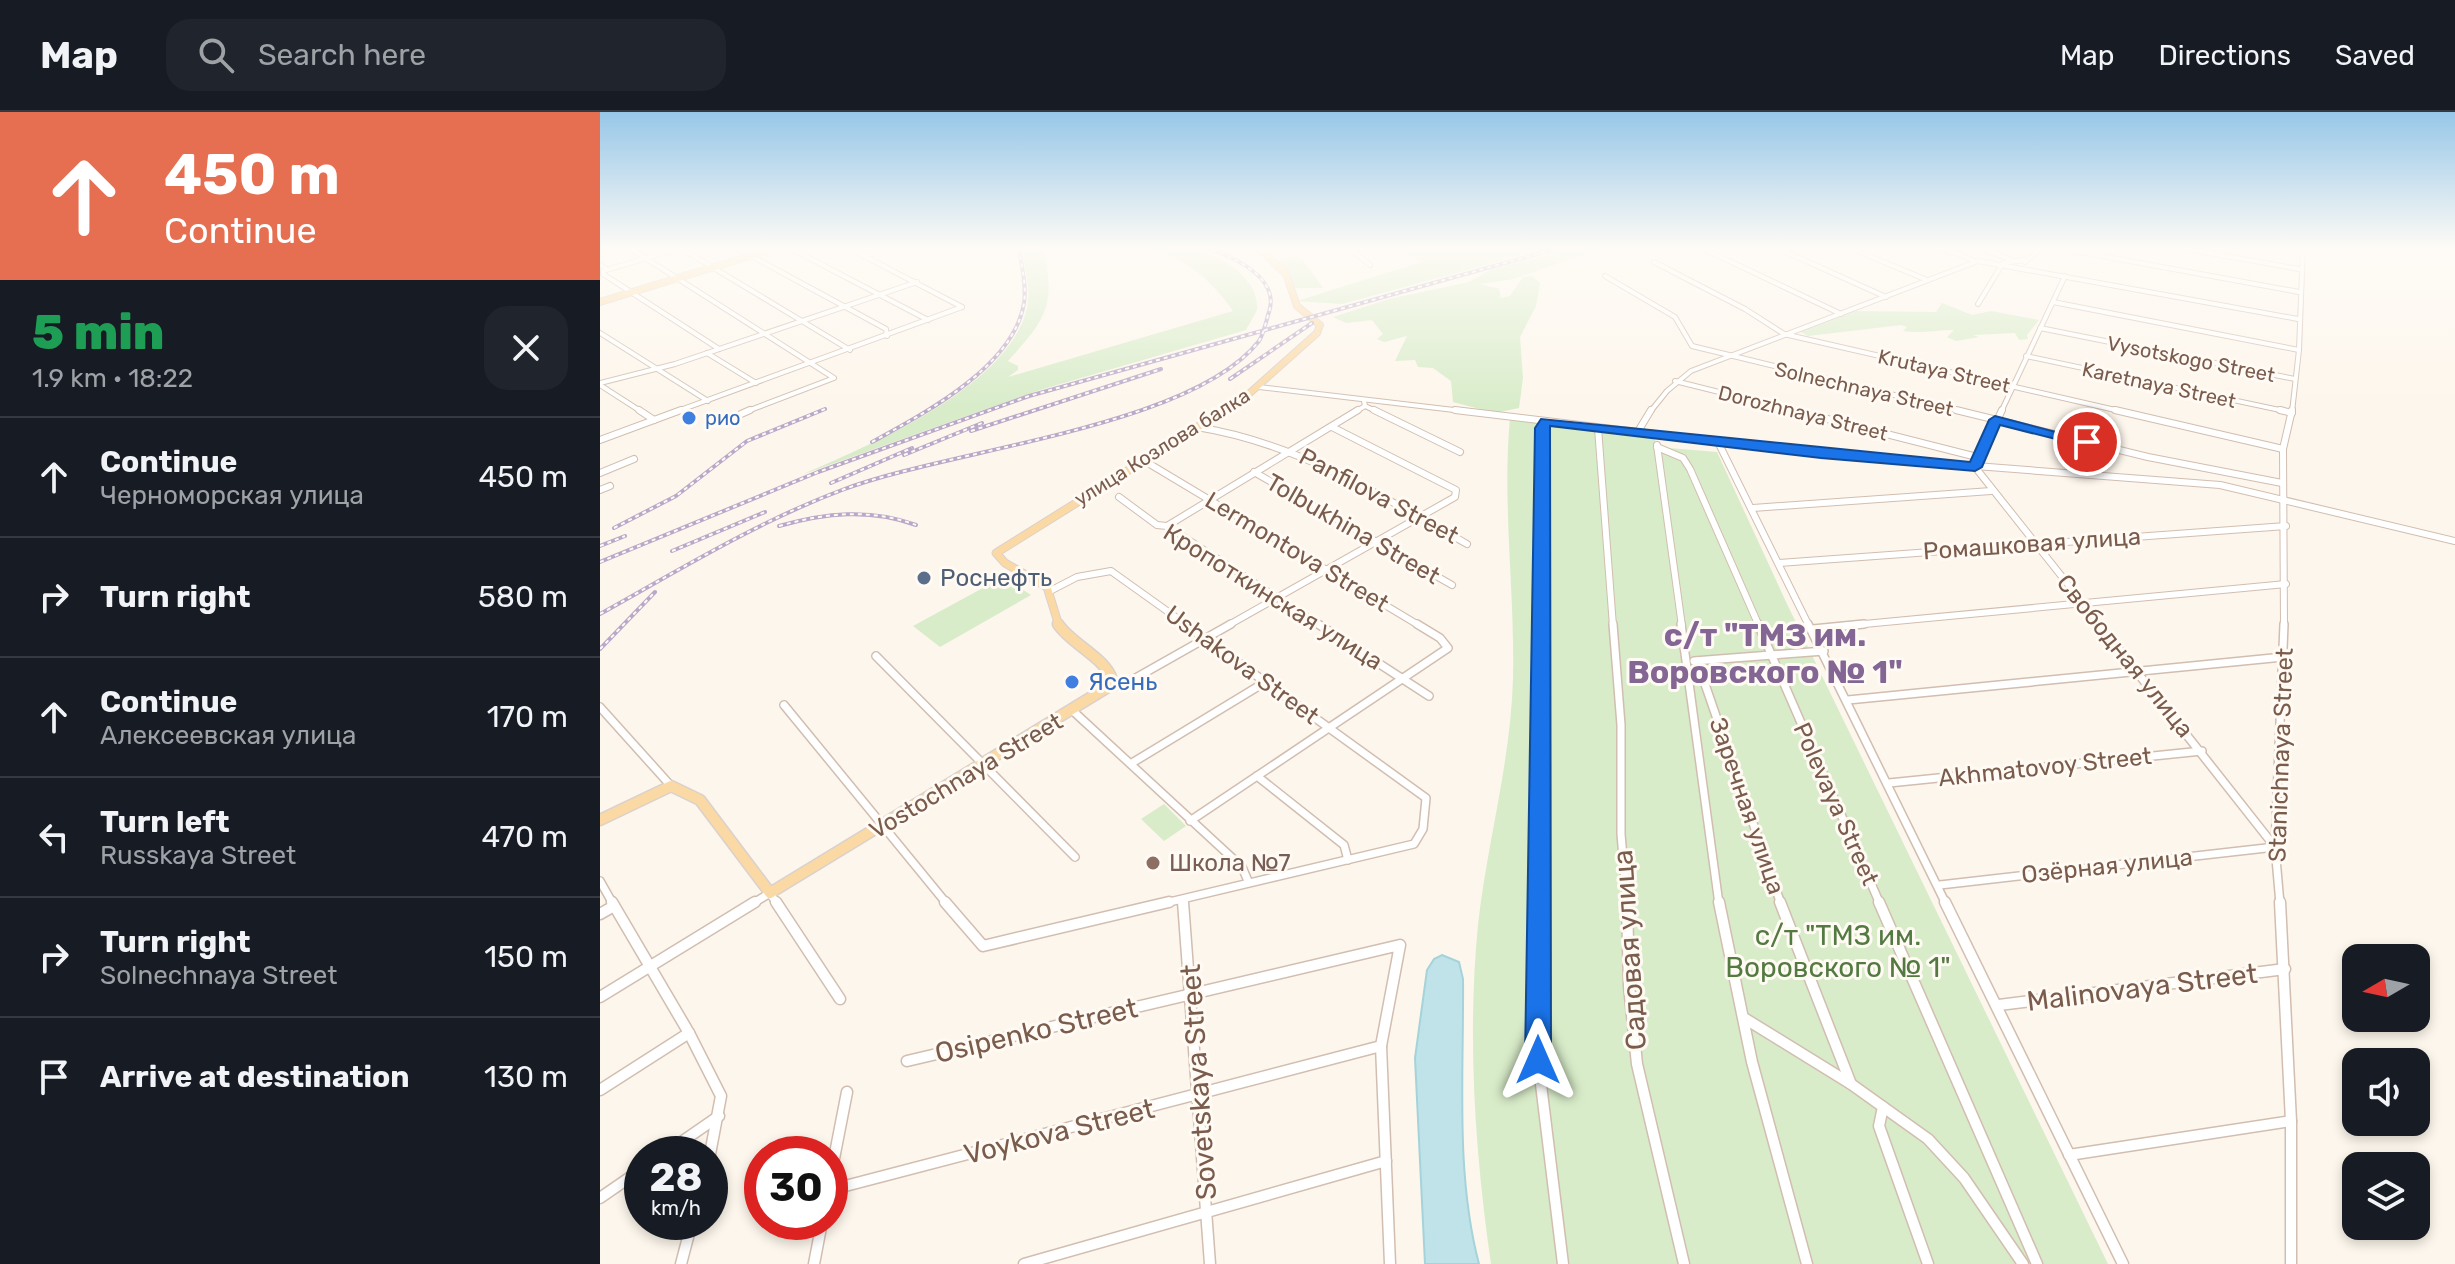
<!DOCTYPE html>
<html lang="en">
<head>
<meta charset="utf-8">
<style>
  :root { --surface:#171b24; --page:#20242c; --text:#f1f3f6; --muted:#9ea1a6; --line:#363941 }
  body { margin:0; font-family:Rubik,sans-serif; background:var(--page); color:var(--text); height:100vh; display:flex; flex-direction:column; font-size:30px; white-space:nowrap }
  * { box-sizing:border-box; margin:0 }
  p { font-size:26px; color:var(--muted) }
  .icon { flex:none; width:44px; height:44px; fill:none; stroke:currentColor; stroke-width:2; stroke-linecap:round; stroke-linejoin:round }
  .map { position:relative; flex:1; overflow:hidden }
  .panel { display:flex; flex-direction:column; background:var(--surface); width:600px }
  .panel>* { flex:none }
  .hud { background:#e76f51; color:#fff; overflow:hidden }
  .needle { width:52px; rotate:261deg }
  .buttons { position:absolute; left:1742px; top:832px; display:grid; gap:16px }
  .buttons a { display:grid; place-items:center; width:88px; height:88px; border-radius:16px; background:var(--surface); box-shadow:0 4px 12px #0003; font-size:40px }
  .speed { position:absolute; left:24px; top:1024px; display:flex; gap:16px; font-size:40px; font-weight:700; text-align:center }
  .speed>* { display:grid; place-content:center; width:104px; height:104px; border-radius:50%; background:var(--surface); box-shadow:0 4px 12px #0003; line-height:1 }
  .speed small { font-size:20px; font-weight:400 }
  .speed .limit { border:12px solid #d22; background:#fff; color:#111 }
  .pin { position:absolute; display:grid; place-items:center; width:68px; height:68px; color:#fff; margin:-34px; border:4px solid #fff; border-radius:50%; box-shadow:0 2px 8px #0007 }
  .me { position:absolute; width:88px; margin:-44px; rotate:0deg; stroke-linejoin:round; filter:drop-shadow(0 0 6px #0008) }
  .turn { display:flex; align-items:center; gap:28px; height:168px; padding:0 32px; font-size:36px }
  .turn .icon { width:104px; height:104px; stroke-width:2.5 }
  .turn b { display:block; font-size:56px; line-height:68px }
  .round { display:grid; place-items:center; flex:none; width:84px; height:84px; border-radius:24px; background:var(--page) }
  .summary { display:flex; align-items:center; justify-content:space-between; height:136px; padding:0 32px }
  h1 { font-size:48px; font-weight:800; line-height:60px; color:#1e9e55 }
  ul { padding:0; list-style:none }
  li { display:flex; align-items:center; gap:24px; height:120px; padding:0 32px; border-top:2px solid var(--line) }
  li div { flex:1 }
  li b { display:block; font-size:30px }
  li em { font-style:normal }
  header { display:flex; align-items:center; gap:48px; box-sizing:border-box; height:112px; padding:0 40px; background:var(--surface); border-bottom:2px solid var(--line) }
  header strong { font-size:38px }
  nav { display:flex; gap:44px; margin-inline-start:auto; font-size:28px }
  .search { width:560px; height:72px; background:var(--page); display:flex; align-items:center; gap:20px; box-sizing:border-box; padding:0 28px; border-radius:24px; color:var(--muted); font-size:30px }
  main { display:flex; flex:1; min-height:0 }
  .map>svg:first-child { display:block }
  .green { fill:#d8ecc9 }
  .water { fill:#bfe3e8; stroke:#a5d3da; stroke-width:2 }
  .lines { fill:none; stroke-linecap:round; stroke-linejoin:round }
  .stream { stroke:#a5d3da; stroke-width:2 }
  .minor-far3-casing { stroke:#d1beb0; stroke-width:6 }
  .minor-far2-casing { stroke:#d1beb0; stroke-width:8 }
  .minor-far1-casing { stroke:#d1beb0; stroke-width:10 }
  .minor-casing { stroke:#d1beb0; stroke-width:13 }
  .major-far2-casing { stroke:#dad1cd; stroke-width:8 }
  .major-far1-casing { stroke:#dad1cd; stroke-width:9 }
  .major-casing { stroke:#dad1cd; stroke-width:13 }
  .minor-far3 { stroke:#fff; stroke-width:4 }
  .minor-far2 { stroke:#fff; stroke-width:6 }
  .minor-far1 { stroke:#fff; stroke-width:7 }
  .minor { stroke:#fff; stroke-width:10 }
  .major-far2 { stroke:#fbd9a5; stroke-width:6 }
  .major-far1 { stroke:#fbd9a5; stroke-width:7 }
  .major { stroke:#fbd9a5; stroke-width:10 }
  .rail-casing { stroke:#b9a8c9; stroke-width:4 }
  .rail { stroke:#fffaf3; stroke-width:2; stroke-dasharray:4; stroke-linecap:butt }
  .route { fill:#1a73e8; stroke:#114b97; stroke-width:2 }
  .shop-dot { fill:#3f7fe0; stroke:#fffaf3; stroke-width:3 }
  .service-dot { fill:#5c6f8a; stroke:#fffaf3; stroke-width:3 }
  .education-dot { fill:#8d6e63; stroke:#fffaf3; stroke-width:3 }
  .labels { text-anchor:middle; stroke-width:6; stroke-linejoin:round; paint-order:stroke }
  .far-street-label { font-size:20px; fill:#7a5c4d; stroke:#fffaf3 }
  .far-shop-label { font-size:20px; fill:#366cbe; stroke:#fffaf3; text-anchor:start }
  .street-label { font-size:24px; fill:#7a5c4d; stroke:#fffaf3 }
  .service-label { font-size:24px; fill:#4e5e75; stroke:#fffaf3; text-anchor:start }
  .shop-label { font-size:24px; fill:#366cbe; stroke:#fffaf3; text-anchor:start }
  .education-label { font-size:24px; fill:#785e54; stroke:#fffaf3; text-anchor:start }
  .near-park-label { font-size:28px; fill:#537a41; stroke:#fffaf3 }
  .near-street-label { font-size:28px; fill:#7a5c4d; stroke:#fffaf3 }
  .district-label { font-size:32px; font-weight:bold; fill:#846695; stroke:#fffaf3 }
</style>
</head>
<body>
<header>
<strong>Map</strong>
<div class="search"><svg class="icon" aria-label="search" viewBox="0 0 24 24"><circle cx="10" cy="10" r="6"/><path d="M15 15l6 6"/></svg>Search here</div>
<nav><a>Map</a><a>Directions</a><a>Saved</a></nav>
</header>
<main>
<section class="panel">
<div class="hud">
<div class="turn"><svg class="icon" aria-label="ahead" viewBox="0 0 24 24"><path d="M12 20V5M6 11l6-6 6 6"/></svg><div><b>450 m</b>Continue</div></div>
</div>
<div class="summary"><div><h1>5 min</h1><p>1.9 km · 18:22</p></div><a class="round"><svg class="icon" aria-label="close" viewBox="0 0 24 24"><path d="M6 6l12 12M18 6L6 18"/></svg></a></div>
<ul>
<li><svg class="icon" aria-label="ahead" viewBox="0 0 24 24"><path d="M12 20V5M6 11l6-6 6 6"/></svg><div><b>Continue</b><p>Черноморская улица</p></div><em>450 m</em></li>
<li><svg class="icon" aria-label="right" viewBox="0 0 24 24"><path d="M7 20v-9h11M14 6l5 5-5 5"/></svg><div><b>Turn right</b></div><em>580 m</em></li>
<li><svg class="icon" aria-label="ahead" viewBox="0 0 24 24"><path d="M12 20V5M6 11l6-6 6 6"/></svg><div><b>Continue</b><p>Алексеевская улица</p></div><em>170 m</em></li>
<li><svg class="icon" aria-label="left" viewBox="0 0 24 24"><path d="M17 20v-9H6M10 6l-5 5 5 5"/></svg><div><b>Turn left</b><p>Russkaya Street</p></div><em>470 m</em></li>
<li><svg class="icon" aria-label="right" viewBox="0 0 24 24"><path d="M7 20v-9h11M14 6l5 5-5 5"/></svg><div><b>Turn right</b><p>Solnechnaya Street</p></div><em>150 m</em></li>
<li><svg class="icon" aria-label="arrive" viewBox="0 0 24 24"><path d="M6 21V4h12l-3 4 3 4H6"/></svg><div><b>Arrive at destination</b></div><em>130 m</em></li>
</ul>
</section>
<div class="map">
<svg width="1855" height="1152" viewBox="0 0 1855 1152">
  <rect width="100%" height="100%" fill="#fdf6ec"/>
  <!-- green -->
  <g class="green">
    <path d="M422,135H443C456,194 447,206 408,249L418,254V258L408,265L633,199C610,165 576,138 533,135C550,135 567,133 583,135C614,139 660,164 657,198L646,218L440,278L204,362C270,333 409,275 427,196C431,177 424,154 422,135Z"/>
    <path d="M796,135H852L857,140L836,147L883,135H952L742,192L697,189L822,150Z"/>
    <path d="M978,135H1026L982,143L913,167L880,172L899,177L901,186L910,184L923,165L932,164L940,171L936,194L920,225L923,266L919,296L895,301L853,290L851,269L833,256L818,255L815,248L795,249L807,224L784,230L777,227L783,222L772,208L746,211L733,205L789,187L869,170L892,157Z"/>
    <path d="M700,144L723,176H694L678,147Z"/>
    <path d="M1342,191L1372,203L1391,199L1439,208L1427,223L1428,227L1419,228L1415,221L1373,223L1379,225L1356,229L1347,225L1354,218C1336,218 1321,222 1303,219L1307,215L1301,213L1208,224L1201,220L1256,199L1336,200Z"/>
    <path d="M910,306L1054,323L1057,335L1117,340L1187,492L1508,1152H891C875,1041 867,925 878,813C887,731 911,649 913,566C915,479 902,393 910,306Z"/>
    <path d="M403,465L431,483L340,535L313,514Z"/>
    <path d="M564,692L586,714L564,729L541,707Z"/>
  </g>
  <!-- water -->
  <path class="water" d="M842,843L859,850L863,867C864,961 855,1061 879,1152H825L815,946L827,858L834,847Z"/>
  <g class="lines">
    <!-- stream -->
    <path class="stream" d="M958,135L965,138"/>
    <defs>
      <g id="minor-far3">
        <path d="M28,135L234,266L145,300"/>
        <path d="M79,135L250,238"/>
        <path d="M135,135L286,217L287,224"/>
        <path d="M188,135L328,208"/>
        <path d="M247,135L362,195"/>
        <path d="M749,135L770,153"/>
        <path d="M1100,135L1241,202"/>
        <path d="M1175,135L1286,185"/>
        <path d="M1248,135L1327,168"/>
        <path d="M1329,135L1360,142L1375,150"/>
        <path d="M1379,135L1411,148"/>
        <path d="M1453,135L1699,180"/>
        <path d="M1575,135L1699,157"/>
        <path d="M265,144L293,135"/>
        <path d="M1054,150L1145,197L1184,222L1524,300"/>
        <path d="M1425,150L1443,135"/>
        <path d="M0,153L5,156L3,162L119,237"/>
        <path d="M3,159L83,135"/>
        <path d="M1005,164L1075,205L1092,234L1364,300"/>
        <path d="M1453,190L1699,238"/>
        <path d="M1378,192L1403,151L1424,148"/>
        <path d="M1440,216L1695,267"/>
        <path d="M0,221L108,289"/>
        <path d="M107,241L156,271"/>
        <path d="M1426,244L1689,300"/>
        <path d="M1075,269L1199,300"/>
        <path d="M0,271L75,252L317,170"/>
        <path d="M0,273L42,300"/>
        <path d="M659,275L871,300"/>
        <path d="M764,289L765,294L778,300"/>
        <path d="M75,300L362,195"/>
        <path d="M755,300L765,294"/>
        <path d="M1050,300L1067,279L1091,259L1378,149L1698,207"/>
        <path d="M1401,300L1465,164"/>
        <path d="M1692,300L1699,238L1703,135"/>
      </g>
      <g id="minor-far2">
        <path d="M39,298L54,308"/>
        <path d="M774,298L860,340"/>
        <path d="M855,298L1221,342L1620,373L1855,429"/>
        <path d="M1192,298L1377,345"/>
        <path d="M1356,298L1548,345L1682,371"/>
        <path d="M1402,298L1375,355L1501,514"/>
        <path d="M1515,298L1683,337"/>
        <path d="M1680,298L1692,301"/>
        <path d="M141,302L150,298"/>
        <path d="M597,315C697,331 780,383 867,432"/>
        <path d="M998,316L1013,514"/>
        <path d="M1037,321L1051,298"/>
        <path d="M0,328L81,298"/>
        <path d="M1118,330L1209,514"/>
        <path d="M1057,333L1082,514"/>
        <path d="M1057,335L1083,346L1090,357L1159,514"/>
        <path d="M543,348L820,514"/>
        <path d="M654,360L852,473"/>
        <path d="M0,361L34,347"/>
        <path d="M0,378L10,374"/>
        <path d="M519,385L557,413L567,414L721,514"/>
        <path d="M1153,396L1391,379"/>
        <path d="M567,414L758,298"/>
        <path d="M1179,451L1686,414"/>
        <path d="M450,479L477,465L511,459L588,514"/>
        <path d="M627,514L855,385L856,378L732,315"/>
        <path d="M941,514L942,316L946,310"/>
        <path d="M1243,514L1686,472"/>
        <path d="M1684,514L1683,337L1692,298"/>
      </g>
      <g id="minor-far1">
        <path d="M718,512L829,584"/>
        <path d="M1013,512L1021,613V722L1027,792"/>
        <path d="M1081,512L1119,792"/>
        <path d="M1158,512L1280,792"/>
        <path d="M1208,512L1346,792"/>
        <path d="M1499,512L1675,735"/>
        <path d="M1213,517L1264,512"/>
        <path d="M276,544L475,745"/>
        <path d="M1094,549L1224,539"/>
        <path d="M1097,549L1181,792"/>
        <path d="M508,575L525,572L631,512"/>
        <path d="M1248,588L1683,545"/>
        <path d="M184,593L347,792"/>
        <path d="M0,595L71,674"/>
        <path d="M473,599L642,755L648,769"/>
        <path d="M532,651L667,569"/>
        <path d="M657,664L744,733L748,748"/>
        <path d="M1289,671L1602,639"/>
        <path d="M590,709L848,536L840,526L817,512"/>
        <path d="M0,769L13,792"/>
        <path d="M1340,773L1675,735"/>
        <path d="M583,788V792"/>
        <path d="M152,792L170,781L177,792"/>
        <path d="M561,792L814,732L823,717L826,686L585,512"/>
        <path d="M939,792L941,512"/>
        <path d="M1680,792L1675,735L1684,512"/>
      </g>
      <g id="minor">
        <path d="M12,790L89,921L121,984L110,1042"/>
        <path d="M176,790L240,887"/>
        <path d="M345,790L383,834L569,790"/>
        <path d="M583,790L610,1152"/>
        <path d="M939,790L938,948L963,1152"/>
        <path d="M1027,790L1029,874L1037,952L1084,1152"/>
        <path d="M1119,790L1152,950L1207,1152"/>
        <path d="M1180,790L1251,972"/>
        <path d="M1279,790L1437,1152"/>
        <path d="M1345,790L1523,1152"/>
        <path d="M1680,790L1691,1009V1152"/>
        <path d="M0,802L14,794"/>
        <path d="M0,885L155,790"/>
        <path d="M1399,893L1685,857"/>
        <path d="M1144,906L1251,972L1328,1027L1364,1066L1423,1152"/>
        <path d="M307,949L800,833L781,934L790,1152"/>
        <path d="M0,978L89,921"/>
        <path d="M1283,995L1279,1014L1328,1152"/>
        <path d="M64,1042L119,1004"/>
        <path d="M1469,1043L1691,1009"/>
        <path d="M230,1067L247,980"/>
        <path d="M230,1078L781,934"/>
        <path d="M0,1086L42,1057"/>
        <path d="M81,1152L92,1110"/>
        <path d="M214,1152L222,1110"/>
        <path d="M424,1152L786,1049"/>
      </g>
      <g id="major-far2">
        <path d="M0,190L179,135"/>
        <path d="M622,300L642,288L717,221L720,213L697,194L686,162L658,135"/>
      </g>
      <path id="major-far1" d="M459,514L447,475L405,451L396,441L625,298"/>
      <path id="major" d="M0,708L71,674L100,688L170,781L508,575L512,568C506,546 471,532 458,512"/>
    </defs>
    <!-- minor-far3 casing -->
    <use href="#minor-far3" class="minor-far3-casing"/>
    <!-- minor-far2 casing -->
    <use href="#minor-far2" class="minor-far2-casing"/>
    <!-- minor-far1 casing -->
    <use href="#minor-far1" class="minor-far1-casing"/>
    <!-- minor casing -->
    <use href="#minor" class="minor-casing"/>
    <!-- major-far2 casing -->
    <use href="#major-far2" class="major-far2-casing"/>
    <!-- major-far1 casing -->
    <use href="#major-far1" class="major-far1-casing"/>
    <!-- major casing -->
    <use href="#major" class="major-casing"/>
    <!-- minor-far3 -->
    <use href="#minor-far3" class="minor-far3"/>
    <!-- minor-far2 -->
    <use href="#minor-far2" class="minor-far2"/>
    <!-- minor-far1 -->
    <use href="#minor-far1" class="minor-far1"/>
    <!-- minor -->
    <use href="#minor" class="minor"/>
    <!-- major-far2 -->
    <use href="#major-far2" class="major-far2"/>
    <!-- major-far1 -->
    <use href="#major-far1" class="major-far1"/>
    <!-- major -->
    <use href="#major" class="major"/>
    <defs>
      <g id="rail">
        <path d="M630,267L712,211"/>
        <path d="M371,319L561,257"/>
        <path d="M272,330C323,302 414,255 424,191C427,173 421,153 419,135"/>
        <path d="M304,343L382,311"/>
        <path d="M231,371L312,336"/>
        <path d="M179,414C225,401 270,396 316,413"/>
        <path d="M14,416L76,384L147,329L225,297"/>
        <path d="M0,434L25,424"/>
        <path d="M72,439L165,400"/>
        <path d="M0,450L218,360L429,284L962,135"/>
        <path d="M0,502C79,458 157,410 242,378C349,337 591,316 659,229C664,221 666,209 669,200C681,164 629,143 603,135"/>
        <path d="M0,537L55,480"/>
      </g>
    </defs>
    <!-- rail casing -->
    <use href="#rail" class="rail-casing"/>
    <!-- rail -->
    <use href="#rail" class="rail"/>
  </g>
  <!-- sky -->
  <linearGradient id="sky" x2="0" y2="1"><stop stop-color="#97c7e8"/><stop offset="0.46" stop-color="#fefbf6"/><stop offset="1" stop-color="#fefbf6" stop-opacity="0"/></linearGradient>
  <rect width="1855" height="296" fill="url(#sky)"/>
  <!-- route -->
  <path class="route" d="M1395,304L1494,330L1487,335L1400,313L1382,355L1375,359L1221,346L950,314L951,948L947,956L938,960L929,956L925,948L935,316L941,307L1370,350L1389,308Z"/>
  <!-- markers -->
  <g class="shop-dot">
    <circle cx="89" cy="306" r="8"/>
    <circle cx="472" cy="570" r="8"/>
  </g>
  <circle class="service-dot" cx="324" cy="466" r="8"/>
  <circle class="education-dot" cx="553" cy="751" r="8"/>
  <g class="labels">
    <!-- far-street labels -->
    <g class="far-street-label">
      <text transform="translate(1591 247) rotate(11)" y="7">Vysotskogo Street</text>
      <text transform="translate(1344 259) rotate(13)" y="7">Krutaya Street</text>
      <text transform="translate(1559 273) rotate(12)" y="7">Karetnaya Street</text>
      <text transform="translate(1264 277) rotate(13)" y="7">Solnechnaya Street</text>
      <text transform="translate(1203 301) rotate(14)" y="7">Dorozhnaya Street</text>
      <text transform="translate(562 335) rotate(-32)" y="7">улица Козлова балка</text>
    </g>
    <!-- far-shop labels -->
    <g class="far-shop-label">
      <text x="105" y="313">рио</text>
    </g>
    <!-- street labels -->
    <g class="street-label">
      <text transform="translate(779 384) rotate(28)" y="8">Panfilova Street</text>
      <text transform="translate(753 417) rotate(30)" y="8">Tolbukhina Street</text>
      <text transform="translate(1432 432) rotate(-4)" y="8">Ромашковая улица</text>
      <text transform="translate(697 440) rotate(31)" y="8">Lermontova Street</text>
      <text transform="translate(673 485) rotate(32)" y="8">Кропоткинская улица</text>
      <text transform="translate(1525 544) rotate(51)" y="8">Свободная улица</text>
      <text transform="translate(642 553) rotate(36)" y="8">Ushakova Street</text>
      <text transform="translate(1681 643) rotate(-88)" y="8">Stanichnaya Street</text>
      <text transform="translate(1445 655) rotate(-6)" y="8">Akhmatovoy Street</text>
      <text transform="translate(366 664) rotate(-31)" y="8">Vostochnaya Street</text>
      <text transform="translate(1236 692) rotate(66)" y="8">Polevaya Street</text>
      <text transform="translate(1147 694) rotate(71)" y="8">Заречная улица</text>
      <text transform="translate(1507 754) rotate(-6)" y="8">Озёрная улица</text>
    </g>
    <!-- service labels -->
    <g class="service-label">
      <text x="340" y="474">Роснефть</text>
    </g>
    <!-- shop labels -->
    <g class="shop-label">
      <text x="488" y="578">Ясень</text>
    </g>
    <!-- education labels -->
    <g class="education-label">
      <text x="569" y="759">Школа №7</text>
    </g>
    <!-- near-park labels -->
    <g class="near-park-label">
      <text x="1238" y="833">с/т "ТМЗ им.<tspan x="1238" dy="32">Воровского № 1"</tspan></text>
    </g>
    <!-- near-street labels -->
    <g class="near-street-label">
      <text transform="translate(1029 838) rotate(-94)" y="10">Садовая улица</text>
      <text transform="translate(1542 875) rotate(-7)" y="10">Malinovaya Street</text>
      <text transform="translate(436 918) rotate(-13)" y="10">Osipenko Street</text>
      <text transform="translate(598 970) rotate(-94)" y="10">Sovetskaya Street</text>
      <text transform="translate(459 1019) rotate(-14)" y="10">Voykova Street</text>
    </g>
    <!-- district labels -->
    <g class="district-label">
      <text x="1165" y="534">с/т "ТМЗ им.<tspan x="1165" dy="37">Воровского № 1"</tspan></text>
    </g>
  </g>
</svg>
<div class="buttons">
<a><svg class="needle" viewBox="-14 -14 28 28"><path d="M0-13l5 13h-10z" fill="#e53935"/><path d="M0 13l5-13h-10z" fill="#9ea1a6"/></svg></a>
<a><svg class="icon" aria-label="sound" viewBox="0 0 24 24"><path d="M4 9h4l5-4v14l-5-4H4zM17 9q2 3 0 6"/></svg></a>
<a><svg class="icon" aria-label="layers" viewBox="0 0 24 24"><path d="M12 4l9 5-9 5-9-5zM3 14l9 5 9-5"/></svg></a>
</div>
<div class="speed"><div>28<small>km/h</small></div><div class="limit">30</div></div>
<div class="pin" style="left:1487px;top:330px;background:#d93025"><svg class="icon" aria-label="arrive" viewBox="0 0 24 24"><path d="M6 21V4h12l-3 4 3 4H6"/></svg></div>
<svg class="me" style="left:938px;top:948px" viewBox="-20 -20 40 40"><path d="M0-17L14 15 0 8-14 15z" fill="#1a73e8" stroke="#fff" stroke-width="4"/></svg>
</div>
</main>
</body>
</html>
